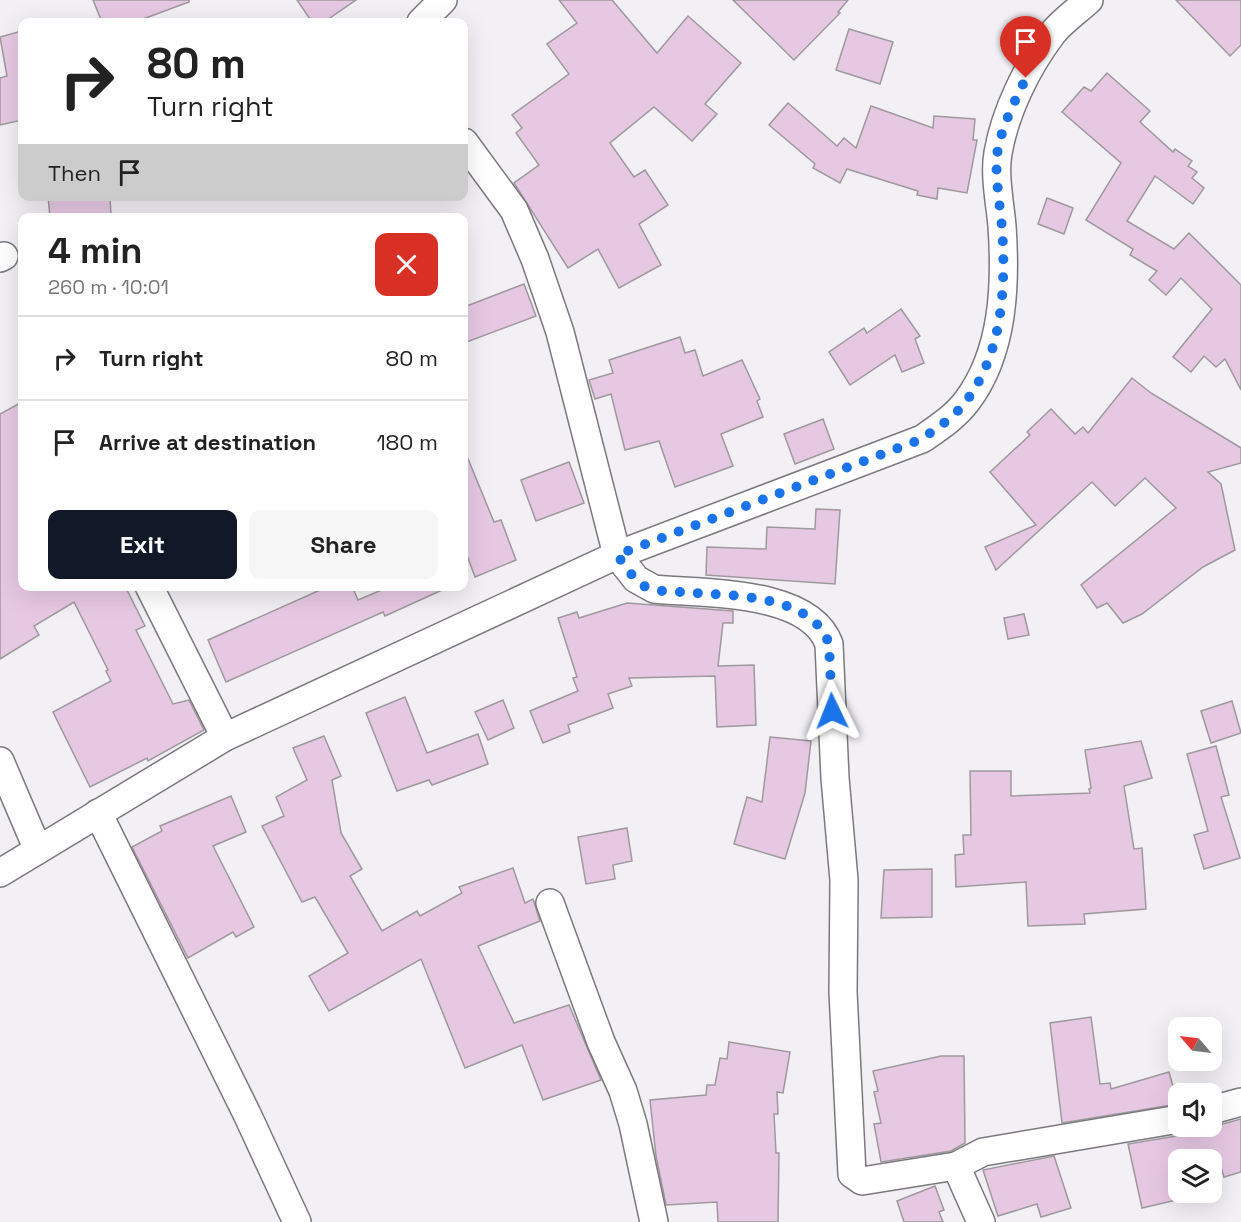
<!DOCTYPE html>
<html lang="en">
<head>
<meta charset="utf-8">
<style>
  :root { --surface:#fff; --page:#f6f6f6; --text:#222; --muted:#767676; --line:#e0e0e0; --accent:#111827 }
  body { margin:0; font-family:"Space Grotesk",sans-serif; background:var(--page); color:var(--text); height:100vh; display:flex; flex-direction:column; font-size:22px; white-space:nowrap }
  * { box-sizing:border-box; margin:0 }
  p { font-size:20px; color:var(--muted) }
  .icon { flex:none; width:33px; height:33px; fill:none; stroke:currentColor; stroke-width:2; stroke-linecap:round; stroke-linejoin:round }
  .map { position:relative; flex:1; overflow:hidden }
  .sheet { position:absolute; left:18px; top:213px; width:450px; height:378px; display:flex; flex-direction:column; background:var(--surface); border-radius:12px; box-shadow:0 6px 24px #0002 }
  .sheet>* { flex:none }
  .banner { position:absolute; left:18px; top:18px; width:450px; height:183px; border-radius:12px; box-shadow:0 6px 24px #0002; background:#fff; color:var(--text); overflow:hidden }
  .needle { width:39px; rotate:298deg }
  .fabs { position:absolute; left:1168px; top:1017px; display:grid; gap:12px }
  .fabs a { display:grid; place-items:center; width:54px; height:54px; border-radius:12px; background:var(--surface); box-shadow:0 6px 24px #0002; font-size:30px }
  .pin { position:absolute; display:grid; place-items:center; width:51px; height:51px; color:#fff; margin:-62px -26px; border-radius:50% 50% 50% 0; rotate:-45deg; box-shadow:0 0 6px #0007 }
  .pin .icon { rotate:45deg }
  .me { position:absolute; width:66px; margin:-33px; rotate:358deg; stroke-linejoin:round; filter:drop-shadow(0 0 4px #0008) }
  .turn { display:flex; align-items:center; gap:21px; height:126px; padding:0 30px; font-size:27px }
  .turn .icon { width:78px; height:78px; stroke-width:2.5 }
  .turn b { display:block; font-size:42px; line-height:51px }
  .then { display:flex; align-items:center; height:57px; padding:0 30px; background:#0003; gap:12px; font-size:22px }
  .round { display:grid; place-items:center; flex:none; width:63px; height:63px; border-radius:12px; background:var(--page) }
  .summary { display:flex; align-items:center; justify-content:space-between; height:102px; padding:0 30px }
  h1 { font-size:36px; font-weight:700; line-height:45px }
  .button { display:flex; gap:12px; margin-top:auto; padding:12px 30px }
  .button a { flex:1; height:69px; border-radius:12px; background:var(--accent); color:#fff; font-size:24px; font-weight:700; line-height:69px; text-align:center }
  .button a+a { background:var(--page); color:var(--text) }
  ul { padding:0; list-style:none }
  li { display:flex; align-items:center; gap:18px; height:84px; padding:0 30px; border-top:2px solid var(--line) }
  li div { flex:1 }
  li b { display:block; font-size:22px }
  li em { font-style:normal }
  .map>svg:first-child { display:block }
  .building { fill:#e7c8e3; stroke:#9e999d; stroke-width:1.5 }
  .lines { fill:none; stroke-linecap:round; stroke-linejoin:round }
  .street-casing { stroke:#7c797e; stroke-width:30 }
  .street { stroke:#fff; stroke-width:27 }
  .route { stroke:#1a73e8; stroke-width:10; stroke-dasharray:0 18 }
</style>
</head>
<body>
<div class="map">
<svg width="1241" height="1222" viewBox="0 0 1241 1222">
  <rect width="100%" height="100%" fill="#f2eff5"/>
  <!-- building -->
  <g class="building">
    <path d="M93,0H189V2L135,22H102Z"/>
    <path d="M297,0H356L324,22H312Z"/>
    <path d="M559,0H612L657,53L688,16L741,63L705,104L717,114L692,141L654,107L610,143L634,177L645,170L668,205L639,224L661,265L619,288L598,249L568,268L514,183L539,165L516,133L522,128L512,115L569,74L547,44L577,23Z"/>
    <path d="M733,0H848L838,12L840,13L794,60Z"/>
    <path d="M1176,0H1241V45L1230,56Z"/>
    <path d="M849,29L893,42L880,84L836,70Z"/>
    <path d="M22,31V120L0,125V78L7,76L0,37Z"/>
    <path d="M1107,73L1150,111L1140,122L1173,152L1175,149L1192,161L1188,166L1197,172L1192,178L1204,188L1193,204L1155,176L1127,221L1174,249L1189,233L1241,285V390L1225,359L1216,367L1204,356L1191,372L1173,357L1212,309L1181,278L1166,295L1149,280L1157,271L1130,255L1133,249L1086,220L1121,163L1062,112L1084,87L1091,91Z"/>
    <path d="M788,103L837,146L844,138L856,148L871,106L933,128L934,116L975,119L973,140H977L967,193L938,188L937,199L917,195L918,191L847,169L840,183L813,168L815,164L769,125Z"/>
    <path d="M48,196H110L111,216L50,218Z"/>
    <path d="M1047,198L1073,208L1064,234L1038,224Z"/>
    <path d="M524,284L536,316L464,343V307Z"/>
    <path d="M901,309L920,336L915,339L924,363L902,372L895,355L850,385L829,352L864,328L867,333Z"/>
    <path d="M680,337L685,353L695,350L703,376L742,360L760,399L757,401L763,417L721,434L733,466L675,487L659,441L625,450L611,394L595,399L589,380L613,373L609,360Z"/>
    <path d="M1132,378L1151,393L1241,448V463L1208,472L1221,484L1235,550L1203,567L1142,614L1123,623L1107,603L1097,608L1081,585L1176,508L1145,478L1115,506L1092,482L996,570L985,547L1036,525L990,472L1030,435L1027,432L1051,409L1075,434L1083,427L1088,433Z"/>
    <path d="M22,402V586H125L145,626L136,630L173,704L189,700L204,730L148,761L147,758L90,787L53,712L111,681L106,671L108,670L74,602L34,626L39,635L0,659V414Z"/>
    <path d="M823,419L834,449L795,464L784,434Z"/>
    <path d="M464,449L494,522L501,520L516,560L475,577L464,547Z"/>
    <path d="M569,462L584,503L536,521L521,480Z"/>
    <path d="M816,509L840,510L835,584L706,575L707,547L766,549L767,527L815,529Z"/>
    <path d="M329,586H352L358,600L391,586H451L385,616L383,612L226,682L208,640Z"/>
    <path d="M627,603L733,611V623H723L718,666L754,665L756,725L717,727L715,676L629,678L632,686L608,694L613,708L568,725L570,732L543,743L530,711L578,691L573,678L577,677L558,618L577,612L579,618Z"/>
    <path d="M1024,614L1029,635L1008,639L1004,618Z"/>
    <path d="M405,697L427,753L478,734L488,764L432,785L429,780L397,791L366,713Z"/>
    <path d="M503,700L514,728L488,740L475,712Z"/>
    <path d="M1232,701L1241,733L1211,743L1201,711Z"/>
    <path d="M324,736L341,776L332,780L341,833L362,869L350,876L382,931L417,911L420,916L462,893L459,887L513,868L525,903L533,899L540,921L478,946L514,1023L569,1005L601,1080L543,1100L522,1045L465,1068L421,959L329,1011L309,976L348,953L315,897L302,902L262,826L284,816L276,797L307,780L293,748Z"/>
    <path d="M770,737L811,741L805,793L785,859L734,844L747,797L762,802Z"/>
    <path d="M1141,741L1152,778L1124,786L1134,849L1142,848L1146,909L1084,914L1085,924L1028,926L1026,882L956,887L955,855L964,854L963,835H971L970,771H1011V796L1090,793L1089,789L1091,788L1085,750Z"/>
    <path d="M1216,746L1229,795L1221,797L1240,858L1204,869L1194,835L1208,831L1187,754Z"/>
    <path d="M231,796L246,832L213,846L254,927L236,937L233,932L188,958L132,847L162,831L160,826Z"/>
    <path d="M627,828L632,861L613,865L615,879L586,884L578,837Z"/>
    <path d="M932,869V917L881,918L884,870Z"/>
    <path d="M1091,1017L1100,1084L1110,1083L1111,1089L1169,1072L1178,1104L1062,1123L1050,1023Z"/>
    <path d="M729,1042L790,1052L783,1093L777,1092L778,1114H774L776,1153H779L778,1222H718L717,1202L666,1205L656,1156L650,1100L706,1095L707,1085H715L720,1058L727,1059Z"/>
    <path d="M941,1056H964L965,1143L951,1151L881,1162L874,1124L881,1123L874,1092L878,1091L873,1071Z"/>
    <path d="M1241,1119V1172L1224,1177L1219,1161L1212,1163V1160H1179V1192H1184L1185,1198L1142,1208L1128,1144L1182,1135Z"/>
    <path d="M1054,1156L1071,1208L1041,1217L1037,1204L998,1216L983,1170Z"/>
    <path d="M935,1186L944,1210L939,1212L943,1222H904L897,1201Z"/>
  </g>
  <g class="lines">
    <defs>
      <g id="street">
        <path d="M421,22L443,0"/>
        <path d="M464,142L514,210L535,259L560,332L617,555L636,579L654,589C703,594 809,589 829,644L835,778L844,880L843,992L852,1174L862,1181L956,1166L983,1152L1179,1119"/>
        <path d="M0,258L4,256"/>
        <path d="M149,586L225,737"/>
        <path d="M0,761L38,850"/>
        <path d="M98,813L247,1114L297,1222"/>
        <path d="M0,873L225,737L617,555L922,439C938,428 955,417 967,401C1004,352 1006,284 1002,226C1000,203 994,175 998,153C1005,112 1027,67 1052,34C1062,21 1077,11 1089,0"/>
        <path d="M550,903L601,1042L623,1091L633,1124L654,1222"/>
        <path d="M1212,1110L1241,1102"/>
        <path d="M956,1166L981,1222"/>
      </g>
    </defs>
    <!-- street casing -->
    <use href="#street" class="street-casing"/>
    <!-- street -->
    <use href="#street" class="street"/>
  </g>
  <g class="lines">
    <!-- route -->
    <path class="route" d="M832,711L829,644C811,592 726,596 681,592C669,591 654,592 644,586C633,579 625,565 617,555L922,439C938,427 955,417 967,400C1003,352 1006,285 1002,228C1000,205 995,178 997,155C1001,127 1014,103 1026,78"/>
  </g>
</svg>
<div class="fabs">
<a><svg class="needle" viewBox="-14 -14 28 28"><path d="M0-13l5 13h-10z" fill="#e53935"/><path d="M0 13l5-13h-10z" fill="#767676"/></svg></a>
<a><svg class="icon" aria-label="sound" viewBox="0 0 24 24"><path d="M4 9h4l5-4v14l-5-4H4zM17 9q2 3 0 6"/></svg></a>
<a><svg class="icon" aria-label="layers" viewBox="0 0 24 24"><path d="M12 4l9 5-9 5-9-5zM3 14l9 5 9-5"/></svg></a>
</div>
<div class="pin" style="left:1026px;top:78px;background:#d93025"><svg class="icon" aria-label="arrive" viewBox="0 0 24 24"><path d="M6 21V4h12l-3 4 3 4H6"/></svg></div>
<svg class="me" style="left:832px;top:711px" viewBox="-20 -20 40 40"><path d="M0-17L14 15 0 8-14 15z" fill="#1a73e8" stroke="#fff" stroke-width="4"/></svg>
<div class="banner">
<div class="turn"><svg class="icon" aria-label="right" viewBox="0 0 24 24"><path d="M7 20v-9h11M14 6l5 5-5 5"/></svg><div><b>80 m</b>Turn right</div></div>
<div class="then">Then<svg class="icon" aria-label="arrive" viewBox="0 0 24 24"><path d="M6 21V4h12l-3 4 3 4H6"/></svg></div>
</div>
<section class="sheet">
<div class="summary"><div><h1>4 min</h1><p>260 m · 10:01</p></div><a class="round" style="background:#d93025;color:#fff"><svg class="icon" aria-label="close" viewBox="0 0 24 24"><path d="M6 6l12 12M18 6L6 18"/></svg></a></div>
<ul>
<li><svg class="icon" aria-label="right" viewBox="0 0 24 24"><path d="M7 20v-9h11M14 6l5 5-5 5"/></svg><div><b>Turn right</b></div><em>80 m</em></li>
<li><svg class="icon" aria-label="arrive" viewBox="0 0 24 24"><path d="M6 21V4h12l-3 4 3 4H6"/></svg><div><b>Arrive at destination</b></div><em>180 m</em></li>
</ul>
<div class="button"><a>Exit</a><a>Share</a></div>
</section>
</div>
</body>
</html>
